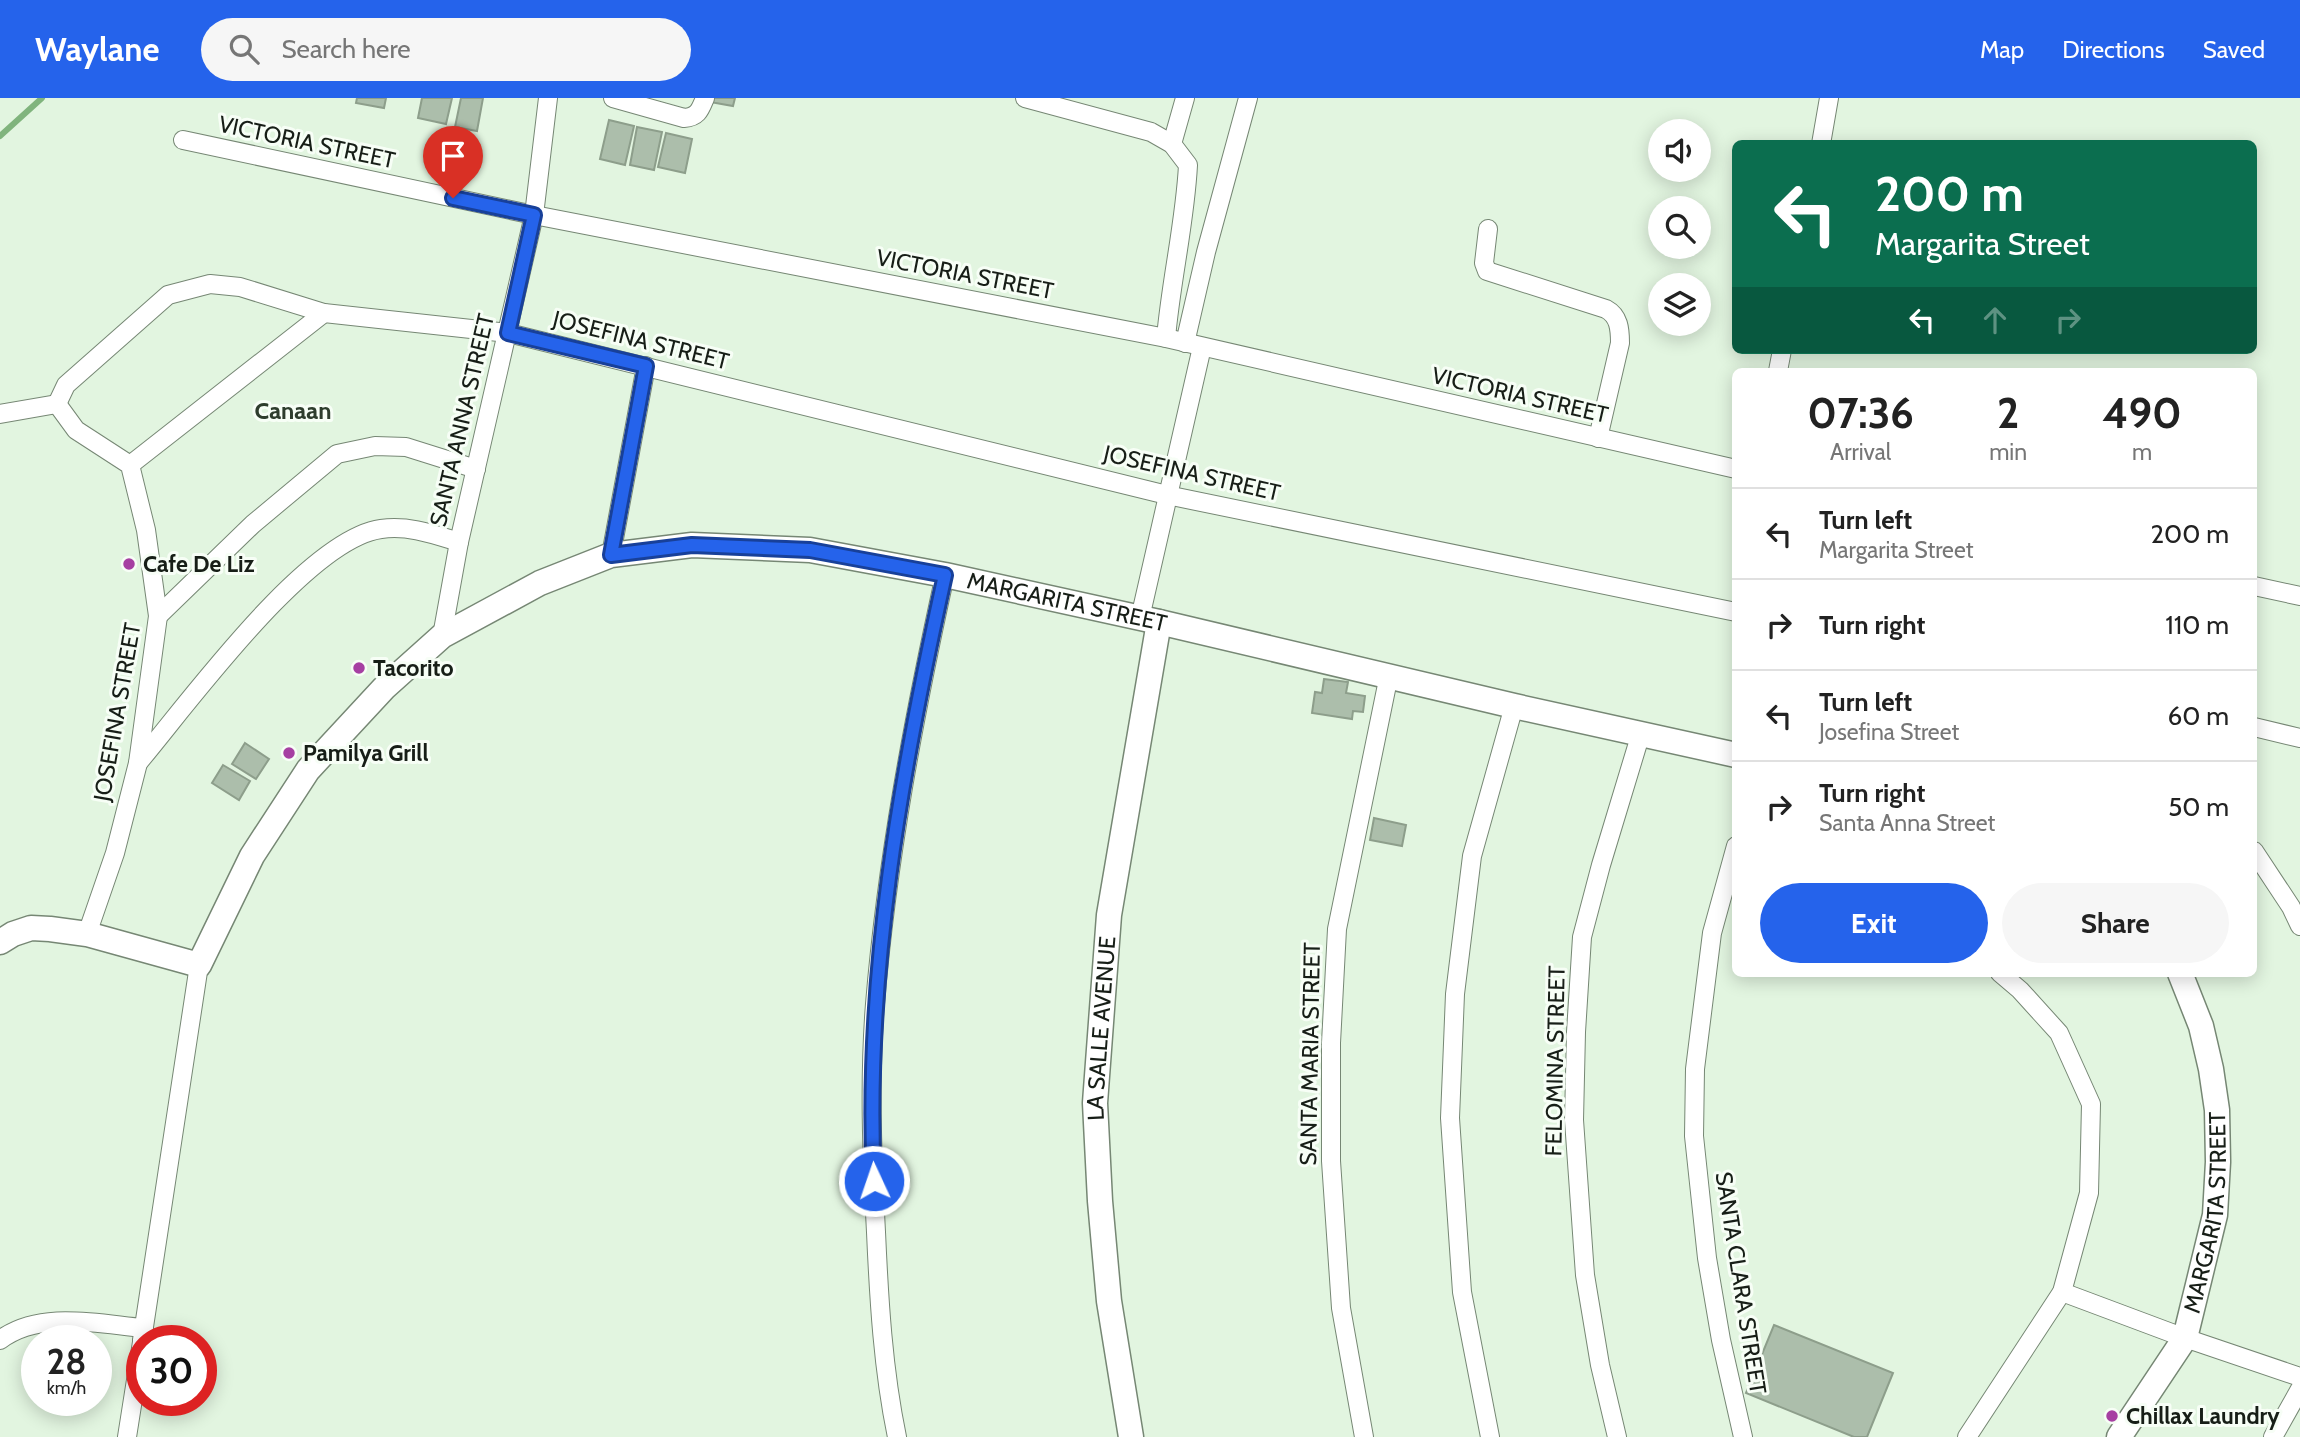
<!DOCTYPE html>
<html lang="en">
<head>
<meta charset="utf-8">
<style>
  :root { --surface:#fff; --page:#f6f6f6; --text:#222; --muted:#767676; --line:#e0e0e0; --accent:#2563eb }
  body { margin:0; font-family:Cabin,sans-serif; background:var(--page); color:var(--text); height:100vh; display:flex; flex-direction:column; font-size:26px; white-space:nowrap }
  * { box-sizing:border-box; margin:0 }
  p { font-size:23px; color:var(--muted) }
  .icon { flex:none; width:38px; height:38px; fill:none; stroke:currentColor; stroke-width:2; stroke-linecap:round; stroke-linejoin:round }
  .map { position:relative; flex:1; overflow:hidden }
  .sheet { position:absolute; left:1732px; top:270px; width:525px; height:609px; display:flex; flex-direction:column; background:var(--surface); border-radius:10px; box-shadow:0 4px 18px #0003 }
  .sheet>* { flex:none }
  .banner { position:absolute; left:1732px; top:42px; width:525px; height:214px; border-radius:10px; box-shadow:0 4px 18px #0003; background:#0b6e4f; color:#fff; overflow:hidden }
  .buttons { position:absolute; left:1648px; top:21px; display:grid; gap:14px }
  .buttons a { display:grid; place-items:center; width:63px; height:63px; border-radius:50%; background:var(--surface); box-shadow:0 4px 18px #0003; font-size:35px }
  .speed { position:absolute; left:21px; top:1227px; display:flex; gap:14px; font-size:35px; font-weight:700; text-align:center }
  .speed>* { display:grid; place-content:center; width:91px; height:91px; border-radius:50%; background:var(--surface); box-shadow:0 4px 18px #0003; line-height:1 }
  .speed small { font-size:18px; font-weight:400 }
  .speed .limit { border:10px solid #d22; background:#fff; color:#111 }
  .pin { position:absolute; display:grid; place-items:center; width:60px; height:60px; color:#fff; margin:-72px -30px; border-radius:50% 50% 50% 0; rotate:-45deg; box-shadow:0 0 7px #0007 }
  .pin .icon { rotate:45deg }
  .me { position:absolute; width:77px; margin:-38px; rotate:357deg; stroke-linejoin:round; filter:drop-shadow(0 0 5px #0008) }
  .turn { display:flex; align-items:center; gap:24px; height:147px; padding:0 28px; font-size:32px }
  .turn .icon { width:91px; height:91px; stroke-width:2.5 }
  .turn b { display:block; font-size:49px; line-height:60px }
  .lanes { display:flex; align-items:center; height:66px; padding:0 28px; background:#0003; justify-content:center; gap:35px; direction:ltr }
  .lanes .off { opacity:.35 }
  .eta { display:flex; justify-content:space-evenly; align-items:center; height:119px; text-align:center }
  .eta b { font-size:42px; font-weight:700; line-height:49px }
  .cta { display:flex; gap:14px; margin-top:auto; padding:14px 28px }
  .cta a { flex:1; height:80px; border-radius:42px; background:var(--accent); color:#fff; font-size:28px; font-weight:700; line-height:80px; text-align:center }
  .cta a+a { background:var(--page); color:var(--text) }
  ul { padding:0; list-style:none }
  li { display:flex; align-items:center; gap:21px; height:91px; padding:0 28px; border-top:2px solid var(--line) }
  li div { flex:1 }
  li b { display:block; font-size:26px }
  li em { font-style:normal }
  header { display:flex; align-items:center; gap:42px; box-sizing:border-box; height:98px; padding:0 35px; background:var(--accent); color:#fff }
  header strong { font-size:33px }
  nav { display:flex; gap:38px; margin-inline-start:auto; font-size:24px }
  .search { width:490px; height:63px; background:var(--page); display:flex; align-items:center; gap:18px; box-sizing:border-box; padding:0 24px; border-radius:38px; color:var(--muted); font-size:26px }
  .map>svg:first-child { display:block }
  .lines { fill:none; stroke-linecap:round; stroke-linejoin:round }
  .stream { stroke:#80b47d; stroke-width:6 }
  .building { fill:#acbeab; stroke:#8d9e8b; stroke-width:2 }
  .street-casing { stroke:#768774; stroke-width:20 }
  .secondary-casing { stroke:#768774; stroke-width:27 }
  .street { stroke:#fff; stroke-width:18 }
  .secondary { stroke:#fff; stroke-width:24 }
  .route-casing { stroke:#184099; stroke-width:18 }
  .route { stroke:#2563eb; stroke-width:12 }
  .poi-dot { fill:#a63fa2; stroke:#f7fef6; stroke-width:2.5 }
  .labels { text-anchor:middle; stroke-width:6; stroke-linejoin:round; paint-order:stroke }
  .street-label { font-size:23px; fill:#171e17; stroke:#f7fef6 }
  .poi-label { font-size:23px; font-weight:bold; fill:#171e17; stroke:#f7fef6; text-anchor:start }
  .neighbourhood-label { font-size:24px; font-weight:bold; fill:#2e3d2d; stroke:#f7fef6 }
</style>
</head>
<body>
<header>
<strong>Waylane</strong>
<div class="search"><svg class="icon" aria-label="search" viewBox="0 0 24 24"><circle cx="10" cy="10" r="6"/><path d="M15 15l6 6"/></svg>Search here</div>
<nav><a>Map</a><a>Directions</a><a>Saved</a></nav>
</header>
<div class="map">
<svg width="2300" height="1339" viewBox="0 0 2300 1339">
  <rect width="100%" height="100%" fill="#e2f5e0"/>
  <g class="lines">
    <!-- stream -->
    <path class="stream" d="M0,38L42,0"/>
  </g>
  <!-- building -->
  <g class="building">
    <path d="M357,0H386L384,10L356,5Z"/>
    <path d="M422,0H452L446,26L418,20Z"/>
    <path d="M461,0H483L477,33L455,29Z"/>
    <path d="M711,0H735L733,8L710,4Z"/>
    <path d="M609,22L634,28L625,67L600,61Z"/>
    <path d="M637,29L662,34L654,72L630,67Z"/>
    <path d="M666,35L692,41L685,75L658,69Z"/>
    <path d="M1324,581L1348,584L1346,595L1365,598L1363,614L1353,613L1352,621L1312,615L1315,594L1322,595Z"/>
    <path d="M245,645L269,661L256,681L232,666Z"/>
    <path d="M223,667L250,683L239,702L212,685Z"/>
    <path d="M1374,720L1406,727L1402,748L1370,742Z"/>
    <path d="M1774,1227L1893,1275L1867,1339H1854L1746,1295Z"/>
  </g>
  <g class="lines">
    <defs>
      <g id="street">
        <path d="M613,0L684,20C698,19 700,12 705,0"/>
        <path d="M1025,0L1151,34L1172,46L1188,67C1185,125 1171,182 1166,240"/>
        <path d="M183,42L534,117L1166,240L1736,371"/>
        <path d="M1172,46L1185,0"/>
        <path d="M1821,46L1829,0"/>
        <path d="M1488,131L1484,165L1487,173L1606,211C1619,218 1620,231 1620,245L1598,340"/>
        <path d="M1185,245L1206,154L1248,0"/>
        <path d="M1778,273L1782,252"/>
        <path d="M57,306L66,287L168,197L210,186L240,189L324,215L508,235L1167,397L1736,514"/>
        <path d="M57,306L76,332L130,367L146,432L158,518L138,665L115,755L87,836"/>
        <path d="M0,316L57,306"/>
        <path d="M130,367L324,215"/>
        <path d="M611,457L646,268"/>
        <path d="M2254,488L2300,498"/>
        <path d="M158,518L253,426L337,356L375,348L406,349L476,371"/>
        <path d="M1140,520L1202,249"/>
        <path d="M442,538L459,444L534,117L548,0"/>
        <path d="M2254,629L2300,640"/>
        <path d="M138,665C187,607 307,441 381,431C408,427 433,436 459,444"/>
        <path d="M1736,748L1712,835L1695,971L1694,1038L1707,1160L1721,1242L1743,1339"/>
        <path d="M2254,753L2291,809L2300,828"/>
        <path d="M2062,1194L2185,1240L2300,1279"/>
        <path d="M0,1242C40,1212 98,1226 144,1230"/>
        <path d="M142,1242L199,867"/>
        <path d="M127,1339L142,1244"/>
        <path d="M897,1339C883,1272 879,1202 876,1134C872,1058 869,982 875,906C887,761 914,618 945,477"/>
        <path d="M1364,1339L1341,1210L1331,1063V945L1337,831L1389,577"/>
        <path d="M1490,1339L1462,1194L1450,1020L1455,896L1472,758L1514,608"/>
        <path d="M1617,1339L1600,1267L1585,1177L1574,1022L1576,934L1582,839L1601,767L1641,635"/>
        <path d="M1967,1339L2062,1194L2089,1095L2091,1006L2059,935L2020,892L2000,875"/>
        <path d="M2273,1339L2300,1291"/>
      </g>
      <g id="secondary">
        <path id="s1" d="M0,844L13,836L31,830L50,831L87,836L199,867L252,758L308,672L384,590L442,538L540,485L611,457L692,447L810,452L945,477L1159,524L1514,608L1736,657"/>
        <path id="s2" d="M1131,1339L1109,1203L1100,1103L1095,1005L1109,817L1159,524"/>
        <path id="s3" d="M2119,1339L2185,1240L2215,1117L2218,1064L2217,1012L2211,971L2201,928L2180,875"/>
      </g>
    </defs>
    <!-- street casing -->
    <use href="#street" class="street-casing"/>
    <!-- secondary casing -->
    <use href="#secondary" class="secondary-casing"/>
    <!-- street -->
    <use href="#street" class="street"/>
    <!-- secondary -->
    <use href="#secondary" class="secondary"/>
  </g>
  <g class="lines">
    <defs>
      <path id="route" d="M453,100L534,117L508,235L646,268L611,457L692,447L810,452L945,477C901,675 864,879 874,1083"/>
    </defs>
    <!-- route casing -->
    <use href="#route" class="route-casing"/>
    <!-- route -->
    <use href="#route" class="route"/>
  </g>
  <!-- markers -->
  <g class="poi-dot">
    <circle cx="129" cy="466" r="7"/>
    <circle cx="359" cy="570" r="7"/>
    <circle cx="289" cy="655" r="7"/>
    <circle cx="2112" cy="1318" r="7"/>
  </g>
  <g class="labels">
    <!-- street labels -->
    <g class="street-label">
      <text transform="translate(307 44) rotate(12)" y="8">VICTORIA STREET</text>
      <text transform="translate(965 176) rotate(11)" y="8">VICTORIA STREET</text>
      <text transform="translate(641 242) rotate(14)" y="8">JOSEFINA STREET</text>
      <text transform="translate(1520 297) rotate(13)" y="8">VICTORIA STREET</text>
      <text transform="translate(462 322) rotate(-77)" y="8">SANTA ANNA STREET</text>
      <text transform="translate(1192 375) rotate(13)" y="8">JOSEFINA STREET</text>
      <text dy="8" stroke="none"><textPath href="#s1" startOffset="1270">MARGARITA STREET</textPath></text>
      <text transform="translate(117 614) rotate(-80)" y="8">JOSEFINA STREET</text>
      <text dy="8" stroke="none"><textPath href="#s2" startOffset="411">LA SALLE AVENUE</textPath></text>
      <text transform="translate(1310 956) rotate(-89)" y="8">SANTA MARIA STREET</text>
      <text transform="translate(1555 963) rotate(-89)" y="8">FELOMINA STREET</text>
      <text dy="8" stroke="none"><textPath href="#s3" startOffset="247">MARGARITA STREET</textPath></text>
      <text transform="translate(1741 1185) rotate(81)" y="8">SANTA CLARA STREET</text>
    </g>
    <!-- poi labels -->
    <g class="poi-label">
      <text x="143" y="474">Cafe De Liz</text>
      <text x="373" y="578">Tacorito</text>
      <text x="303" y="663">Pamilya Grill</text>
      <text x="2126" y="1326">Chillax Laundry</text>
    </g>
    <!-- neighbourhood labels -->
    <g class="neighbourhood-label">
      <text x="293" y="321">Canaan</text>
    </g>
  </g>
</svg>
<div class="buttons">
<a><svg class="icon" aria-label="sound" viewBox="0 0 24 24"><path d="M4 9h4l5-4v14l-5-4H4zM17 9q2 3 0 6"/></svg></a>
<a><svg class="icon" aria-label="search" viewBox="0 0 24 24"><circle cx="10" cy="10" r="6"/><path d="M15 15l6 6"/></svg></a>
<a><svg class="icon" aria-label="layers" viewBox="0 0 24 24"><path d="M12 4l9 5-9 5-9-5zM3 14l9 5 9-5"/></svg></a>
</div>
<div class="speed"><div>28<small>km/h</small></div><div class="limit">30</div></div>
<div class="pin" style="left:453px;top:100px;background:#d93025"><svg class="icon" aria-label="arrive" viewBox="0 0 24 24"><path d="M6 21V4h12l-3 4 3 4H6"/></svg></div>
<svg class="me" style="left:874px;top:1083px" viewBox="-20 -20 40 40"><circle r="17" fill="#2563eb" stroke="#fff" stroke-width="3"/><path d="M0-11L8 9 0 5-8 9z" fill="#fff"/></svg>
<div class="banner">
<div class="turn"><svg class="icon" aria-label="left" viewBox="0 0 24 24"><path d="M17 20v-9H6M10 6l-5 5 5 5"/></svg><div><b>200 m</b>Margarita Street</div></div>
<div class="lanes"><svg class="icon" aria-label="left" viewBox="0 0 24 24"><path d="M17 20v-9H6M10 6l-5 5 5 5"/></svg><svg class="icon off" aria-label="ahead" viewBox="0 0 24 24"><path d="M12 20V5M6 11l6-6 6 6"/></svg><svg class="icon off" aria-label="right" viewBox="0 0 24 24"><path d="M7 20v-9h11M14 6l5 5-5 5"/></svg></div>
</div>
<section class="sheet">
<div class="eta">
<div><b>07:36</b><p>Arrival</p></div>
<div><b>2</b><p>min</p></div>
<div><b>490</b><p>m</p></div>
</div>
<ul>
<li><svg class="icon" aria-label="left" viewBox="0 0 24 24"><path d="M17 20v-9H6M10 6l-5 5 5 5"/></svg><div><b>Turn left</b><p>Margarita Street</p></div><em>200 m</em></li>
<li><svg class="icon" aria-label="right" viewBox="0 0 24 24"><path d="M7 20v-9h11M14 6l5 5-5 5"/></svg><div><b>Turn right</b></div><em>110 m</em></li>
<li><svg class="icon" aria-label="left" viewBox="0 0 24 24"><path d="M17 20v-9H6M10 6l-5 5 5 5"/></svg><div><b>Turn left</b><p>Josefina Street</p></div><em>60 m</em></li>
<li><svg class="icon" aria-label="right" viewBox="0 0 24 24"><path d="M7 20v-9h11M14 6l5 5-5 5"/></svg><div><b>Turn right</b><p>Santa Anna Street</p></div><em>50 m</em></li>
</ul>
<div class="cta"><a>Exit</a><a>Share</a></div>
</section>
</div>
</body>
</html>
